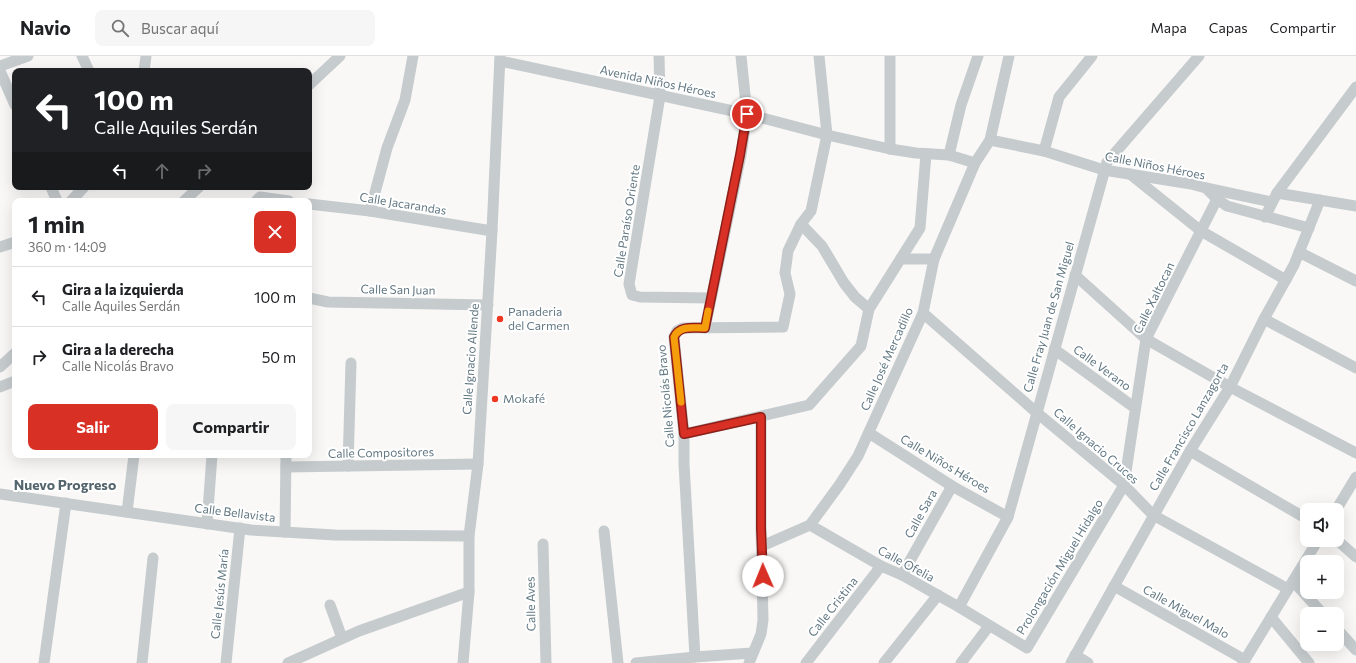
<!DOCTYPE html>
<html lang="es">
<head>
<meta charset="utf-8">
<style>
  :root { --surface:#fff; --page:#f6f6f6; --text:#202124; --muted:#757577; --line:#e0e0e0; --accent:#d93025 }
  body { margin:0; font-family:Commissioner,sans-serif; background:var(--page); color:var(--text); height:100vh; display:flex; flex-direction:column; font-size:15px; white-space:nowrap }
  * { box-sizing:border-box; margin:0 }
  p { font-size:13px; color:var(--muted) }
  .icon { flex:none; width:22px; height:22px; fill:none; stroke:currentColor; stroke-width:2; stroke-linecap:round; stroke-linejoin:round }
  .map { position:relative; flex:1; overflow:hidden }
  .panel { position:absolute; left:12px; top:142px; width:300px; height:260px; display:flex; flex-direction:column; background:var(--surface); border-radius:8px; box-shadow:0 4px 16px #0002 }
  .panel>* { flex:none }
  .guide { position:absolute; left:12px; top:12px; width:300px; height:122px; border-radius:8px; box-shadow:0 4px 16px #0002; background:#202124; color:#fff; overflow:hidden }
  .fabs { position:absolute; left:1300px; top:447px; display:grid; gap:8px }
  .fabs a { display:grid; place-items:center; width:44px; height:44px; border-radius:8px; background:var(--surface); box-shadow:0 4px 16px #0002; font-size:20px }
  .pin { position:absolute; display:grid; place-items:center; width:34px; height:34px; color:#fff; margin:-17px; border:2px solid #fff; border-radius:50%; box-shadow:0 1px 4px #0007 }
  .me { position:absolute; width:44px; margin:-22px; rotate:359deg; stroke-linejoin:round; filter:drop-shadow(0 0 3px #0008) }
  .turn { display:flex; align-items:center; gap:14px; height:84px; padding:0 16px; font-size:18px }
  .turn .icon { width:52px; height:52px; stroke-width:2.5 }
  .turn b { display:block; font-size:28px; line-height:34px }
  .lanes { display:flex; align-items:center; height:38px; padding:0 16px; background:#0003; justify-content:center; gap:20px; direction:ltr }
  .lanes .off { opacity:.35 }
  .round { display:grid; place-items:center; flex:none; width:42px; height:42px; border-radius:8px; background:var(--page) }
  .headline { display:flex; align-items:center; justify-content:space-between; height:68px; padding:0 16px }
  h1 { font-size:24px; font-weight:700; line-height:30px }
  .action { display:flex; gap:8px; margin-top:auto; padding:8px 16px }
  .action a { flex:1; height:46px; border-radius:8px; background:var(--accent); color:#fff; font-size:16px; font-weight:700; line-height:46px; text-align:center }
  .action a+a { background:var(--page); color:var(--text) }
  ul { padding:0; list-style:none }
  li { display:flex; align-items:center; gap:12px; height:60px; padding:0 16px; border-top:1px solid var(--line) }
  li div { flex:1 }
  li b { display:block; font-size:15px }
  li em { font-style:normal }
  header { display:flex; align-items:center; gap:24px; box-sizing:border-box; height:56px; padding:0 20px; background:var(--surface); border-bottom:1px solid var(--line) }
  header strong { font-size:19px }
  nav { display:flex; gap:22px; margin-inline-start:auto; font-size:14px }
  .search { width:280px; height:36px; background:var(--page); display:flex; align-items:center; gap:10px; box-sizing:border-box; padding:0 14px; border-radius:8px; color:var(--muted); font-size:15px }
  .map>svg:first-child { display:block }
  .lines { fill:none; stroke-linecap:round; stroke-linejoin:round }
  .minor { stroke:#c6cbce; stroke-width:11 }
  .route-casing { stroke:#8d1f18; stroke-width:10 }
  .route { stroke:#d93025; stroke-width:7 }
  .slow { stroke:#f59e0b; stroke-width:7 }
  .poi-dot { fill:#ee3720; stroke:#fff; stroke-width:1.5 }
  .labels { text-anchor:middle; stroke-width:4; stroke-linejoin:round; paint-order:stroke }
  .street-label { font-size:12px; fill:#627883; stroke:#fff }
  .poi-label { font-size:12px; fill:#627883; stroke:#fff; text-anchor:start }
  .quarter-label { font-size:14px; font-weight:bold; fill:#54656d; stroke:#fff }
</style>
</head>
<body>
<header>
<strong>Navio</strong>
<div class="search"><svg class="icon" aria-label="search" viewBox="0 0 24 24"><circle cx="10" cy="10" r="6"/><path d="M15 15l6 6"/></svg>Buscar aquí</div>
<nav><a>Mapa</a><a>Capas</a><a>Compartir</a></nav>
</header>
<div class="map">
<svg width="1356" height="607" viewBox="0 0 1356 607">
  <rect width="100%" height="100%" fill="#f9f8f6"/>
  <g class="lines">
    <!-- minor -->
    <g class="minor">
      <path d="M82,0L89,15"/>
      <path d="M659,0L660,40L629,228L632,239L640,241L711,242"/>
      <path d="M500,5L747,58L827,79L890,93L916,97L949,99L975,107"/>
      <path d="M0,10L28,0"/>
      <path d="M0,15L15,49"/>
      <path d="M144,15L146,0"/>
      <path d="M309,29L340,0"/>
      <path d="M990,84L1044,95L1104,114L1191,128L1206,132L1217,143L1227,150L1309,172"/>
      <path d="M890,93V0"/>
      <path d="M1044,95L1059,41L1092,0"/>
      <path d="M949,99L961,49L978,0"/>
      <path d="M1130,118L1201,175L1286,224"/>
      <path d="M51,131L57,145"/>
      <path d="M1206,132L1272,146"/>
      <path d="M1277,137L1356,150"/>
      <path d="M71,145L84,131"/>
      <path d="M184,145L199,131"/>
      <path d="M256,145L260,141L289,145"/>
      <path d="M309,148L370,155L492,175"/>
      <path d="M370,155L387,92L405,44L413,0"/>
      <path d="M1265,161L1277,137L1356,31"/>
      <path d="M801,168L822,190L844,227L855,241L869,253"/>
      <path d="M0,191L15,186"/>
      <path d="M1299,196L1356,225"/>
      <path d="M901,203H934"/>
      <path d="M1075,219L1146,283L1230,331L1356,397"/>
      <path d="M309,242L328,246L488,249"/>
      <path d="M923,257L1036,356L1124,429L1153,459L1288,533"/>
      <path d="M1264,263L1356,312"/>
      <path d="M705,272L741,99L747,58L741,0"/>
      <path d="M1054,293L1135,352"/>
      <path d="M0,311L15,297"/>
      <path d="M0,331L15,325"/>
      <path d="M869,377L952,430L1008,461"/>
      <path d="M684,378L809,349L861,290L869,253L920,172L926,98"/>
      <path d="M1190,395L1307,463"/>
      <path d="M348,410L351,307"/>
      <path d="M286,411L478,408"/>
      <path d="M0,438L251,474L335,479L469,480"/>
      <path d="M1336,454L1356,421"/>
      <path d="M127,456L134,399"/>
      <path d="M207,468L212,399"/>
      <path d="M810,469L881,510L902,519L959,551L1027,592L1124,429L1146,283L1217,143"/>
      <path d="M604,475L618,607"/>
      <path d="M285,476L286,399"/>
      <path d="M1337,484L1356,501"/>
      <path d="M543,488L546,607"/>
      <path d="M762,490L810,469L840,428L858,400L923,257L934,203L975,107L990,84L1009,0"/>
      <path d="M902,519L952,430"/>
      <path d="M1293,525L1323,558"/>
      <path d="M1114,530L1245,604"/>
      <path d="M330,549L342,582"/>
      <path d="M959,551L1008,461L1107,106L1199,0"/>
      <path d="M1271,561L1309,607"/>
      <path d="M1337,573L1356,594"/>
      <path d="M1075,599L1088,607"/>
      <path d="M695,601L684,408V378L674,281L677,275L683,272L783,271L790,238L785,217L788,195L801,168L811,155L827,79L819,0"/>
      <path d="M44,607L66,447"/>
      <path d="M142,607L153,502"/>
      <path d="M226,607L240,472"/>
      <path d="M288,607L359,575L469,536"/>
      <path d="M463,607L469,536V480L478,408L492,175L500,0"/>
      <path d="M636,607L695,601L752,597"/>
      <path d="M749,607L761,578L763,564L761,472V361"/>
      <path d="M806,607L881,510"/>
      <path d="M884,607L938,539"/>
      <path d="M961,607L989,570"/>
      <path d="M1071,607L1190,395L1230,331L1264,263L1294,209L1320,144"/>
      <path d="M1243,607L1318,484"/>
    </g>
  </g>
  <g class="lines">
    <defs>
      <path id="route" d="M747,58L740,99L705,272C693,272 680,269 674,281L684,378L761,361V472L763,520"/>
    </defs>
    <!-- route casing -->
    <use href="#route" class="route-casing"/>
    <!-- route -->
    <use href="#route" class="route"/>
    <!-- slow -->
    <path class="slow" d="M681,346L674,281C680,269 693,272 705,272L708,255"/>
  </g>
  <!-- markers -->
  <g class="poi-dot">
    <circle cx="500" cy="263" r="4"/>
    <circle cx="495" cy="343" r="4"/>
  </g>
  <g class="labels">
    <!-- street labels -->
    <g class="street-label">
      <text transform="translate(658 26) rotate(12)" y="4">Avenida Niños Héroes</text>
      <text transform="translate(1155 110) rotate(11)" y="4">Calle Niños Héroes</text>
      <text transform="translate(403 148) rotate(9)" y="4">Calle Jacarandas</text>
      <text transform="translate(627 165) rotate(-81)" y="4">Calle Paraíso Oriente</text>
      <text transform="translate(398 234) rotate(1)" y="4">Calle San Juan</text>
      <text transform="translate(1154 242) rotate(-64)" y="4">Calle Xaltocan</text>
      <text transform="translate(1049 261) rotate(-74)" y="4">Calle Fray Juan de San Miguel</text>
      <text transform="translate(471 303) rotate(-86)" y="4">Calle Ignacio Allende</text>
      <text transform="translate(887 303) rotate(-66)" y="4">Calle José Mercadillo</text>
      <text transform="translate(1102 312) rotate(36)" y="4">Calle Verano</text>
      <text transform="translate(666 340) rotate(-95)" y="4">Calle Nicolás Bravo</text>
      <text transform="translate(1189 371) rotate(-60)" y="4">Calle Francisco Lanzagorta</text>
      <text transform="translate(1096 390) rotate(41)" y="4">Calle Ignacio Cruces</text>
      <text transform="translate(381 397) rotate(-1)" y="4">Calle Compositores</text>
      <text transform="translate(945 408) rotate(31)" y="4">Calle Niños Héroes</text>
      <text transform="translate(235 457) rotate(7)" y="4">Calle Bellavista</text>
      <text transform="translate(921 458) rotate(-61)" y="4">Calle Sara</text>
      <text transform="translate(906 508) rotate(28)" y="4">Calle Ofelia</text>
      <text transform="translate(1060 511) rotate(-59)" y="4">Prolongación Miguel Hidalgo</text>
      <text transform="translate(220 538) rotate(-84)" y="4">Calle Jesús María</text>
      <text transform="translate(531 548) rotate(-91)" y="4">Calle Aves</text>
      <text transform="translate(833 551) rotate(-52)" y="4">Calle Cristina</text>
      <text transform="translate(1186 556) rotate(29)" y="4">Calle Miguel Malo</text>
    </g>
    <!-- poi labels -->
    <g class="poi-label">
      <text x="508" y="260">Panaderia<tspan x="508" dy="14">del Carmen</tspan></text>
      <text x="503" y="347">Mokafé</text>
    </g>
    <!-- quarter labels -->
    <g class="quarter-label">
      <text x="65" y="434">Nuevo Progreso</text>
    </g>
  </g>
</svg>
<div class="fabs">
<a><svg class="icon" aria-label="sound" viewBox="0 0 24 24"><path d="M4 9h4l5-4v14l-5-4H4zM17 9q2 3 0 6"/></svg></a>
<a>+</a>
<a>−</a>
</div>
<div class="pin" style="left:747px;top:58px;background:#d93025"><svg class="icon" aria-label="arrive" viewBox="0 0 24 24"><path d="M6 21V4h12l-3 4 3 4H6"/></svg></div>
<svg class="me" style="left:763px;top:520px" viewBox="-20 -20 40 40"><circle r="19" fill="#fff"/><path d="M0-13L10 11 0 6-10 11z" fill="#d93025"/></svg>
<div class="guide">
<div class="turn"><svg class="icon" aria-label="left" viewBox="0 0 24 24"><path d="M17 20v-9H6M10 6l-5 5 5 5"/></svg><div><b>100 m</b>Calle Aquiles Serdán</div></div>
<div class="lanes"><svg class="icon" aria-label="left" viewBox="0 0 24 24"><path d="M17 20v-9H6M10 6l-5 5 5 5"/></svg><svg class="icon off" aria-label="ahead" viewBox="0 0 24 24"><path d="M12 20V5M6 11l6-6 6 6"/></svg><svg class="icon off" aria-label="right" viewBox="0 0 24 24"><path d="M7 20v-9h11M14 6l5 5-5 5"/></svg></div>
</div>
<section class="panel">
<div class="headline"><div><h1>1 min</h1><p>360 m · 14:09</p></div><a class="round" style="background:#d93025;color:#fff"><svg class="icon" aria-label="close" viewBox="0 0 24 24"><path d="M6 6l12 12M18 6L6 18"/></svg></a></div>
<ul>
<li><svg class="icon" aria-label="left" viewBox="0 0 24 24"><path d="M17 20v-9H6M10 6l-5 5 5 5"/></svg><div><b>Gira a la izquierda</b><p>Calle Aquiles Serdán</p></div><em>100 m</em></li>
<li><svg class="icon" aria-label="right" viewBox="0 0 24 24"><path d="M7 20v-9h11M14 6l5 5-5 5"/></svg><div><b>Gira a la derecha</b><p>Calle Nicolás Bravo</p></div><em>50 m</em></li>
</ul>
<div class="action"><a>Salir</a><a>Compartir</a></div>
</section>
</div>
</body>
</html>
